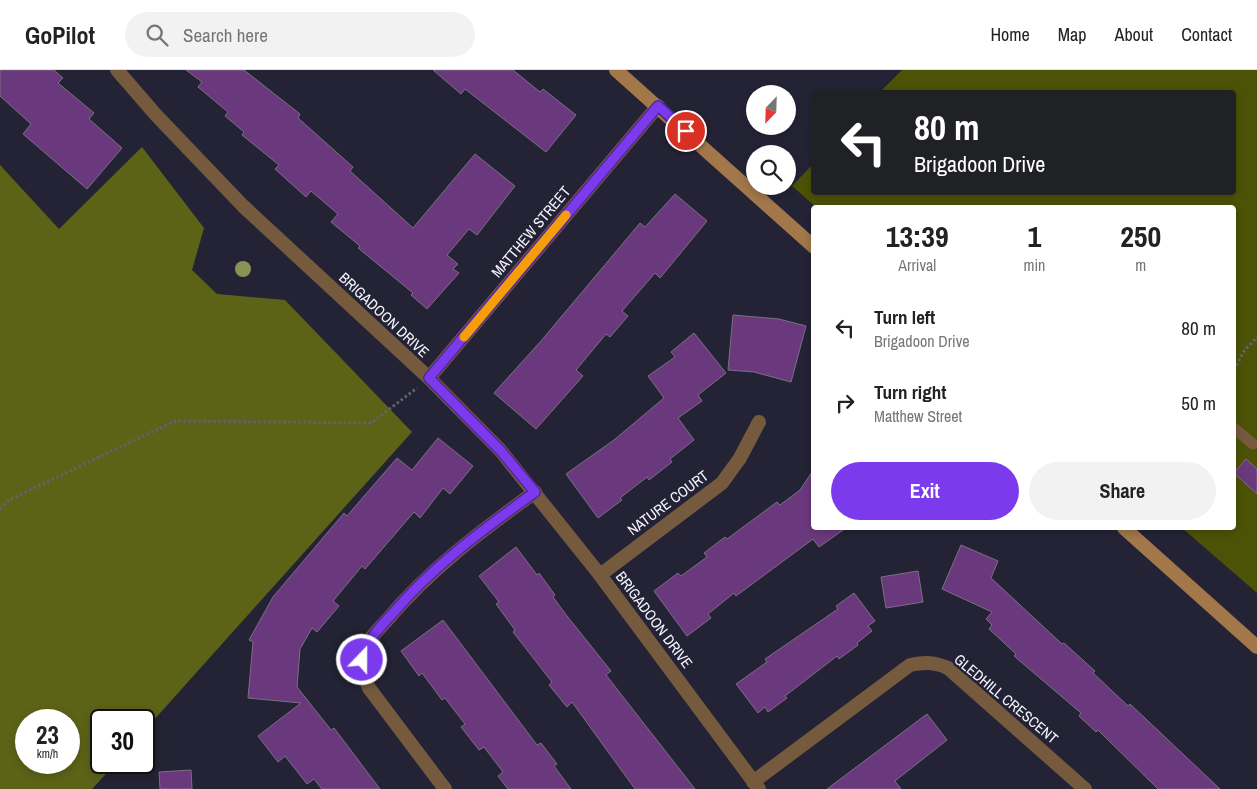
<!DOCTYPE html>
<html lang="en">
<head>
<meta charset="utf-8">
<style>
  :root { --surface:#fff; --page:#f2f2f2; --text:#222; --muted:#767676; --line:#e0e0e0; --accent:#7c3aed }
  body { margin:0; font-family:"Archivo Narrow",sans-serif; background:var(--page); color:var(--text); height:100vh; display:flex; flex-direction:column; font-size:19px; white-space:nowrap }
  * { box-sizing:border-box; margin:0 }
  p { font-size:16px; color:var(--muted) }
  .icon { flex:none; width:28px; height:28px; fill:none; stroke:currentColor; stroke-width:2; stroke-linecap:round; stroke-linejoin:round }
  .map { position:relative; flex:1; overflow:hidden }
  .drawer { position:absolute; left:811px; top:135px; width:425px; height:325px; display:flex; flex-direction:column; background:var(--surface); border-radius:5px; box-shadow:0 2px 8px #0003 }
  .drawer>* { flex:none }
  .banner { position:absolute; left:811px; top:20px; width:425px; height:105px; border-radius:5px; box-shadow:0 2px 8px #0003; background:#202124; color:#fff; overflow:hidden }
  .needle { width:32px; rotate:203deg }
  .tools { position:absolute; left:746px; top:15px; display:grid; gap:10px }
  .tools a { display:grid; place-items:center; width:50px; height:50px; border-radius:50%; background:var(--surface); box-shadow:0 2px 8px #0003; font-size:25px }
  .speed { position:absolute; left:15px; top:639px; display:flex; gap:10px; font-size:25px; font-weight:700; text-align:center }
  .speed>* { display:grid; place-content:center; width:65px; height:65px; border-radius:50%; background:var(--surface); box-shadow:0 2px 8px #0003; line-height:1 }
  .speed small { font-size:12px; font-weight:400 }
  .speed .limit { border:2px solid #111; border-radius:8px; background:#fff; color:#111 }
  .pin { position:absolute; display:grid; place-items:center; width:42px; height:42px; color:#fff; margin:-21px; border:2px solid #fff; border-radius:50%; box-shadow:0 1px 5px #0007 }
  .me { position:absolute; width:55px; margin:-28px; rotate:22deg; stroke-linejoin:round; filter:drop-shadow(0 0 4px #0008) }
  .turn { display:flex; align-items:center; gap:18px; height:105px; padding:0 20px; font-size:22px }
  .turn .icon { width:65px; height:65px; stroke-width:2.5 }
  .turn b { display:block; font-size:35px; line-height:42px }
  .eta { display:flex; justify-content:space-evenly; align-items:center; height:85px; text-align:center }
  .eta b { font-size:30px; font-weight:700; line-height:35px }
  .action { display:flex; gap:10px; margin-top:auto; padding:10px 20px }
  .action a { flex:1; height:58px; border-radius:30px; background:var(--accent); color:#fff; font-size:20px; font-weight:700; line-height:58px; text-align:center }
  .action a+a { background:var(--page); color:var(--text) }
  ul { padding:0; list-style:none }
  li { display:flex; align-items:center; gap:15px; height:75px; padding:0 20px }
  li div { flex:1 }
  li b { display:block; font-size:19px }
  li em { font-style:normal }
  header { display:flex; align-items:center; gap:30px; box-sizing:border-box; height:70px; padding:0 25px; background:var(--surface); border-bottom:1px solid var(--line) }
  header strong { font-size:24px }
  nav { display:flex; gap:28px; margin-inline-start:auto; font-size:18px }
  .search { width:350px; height:45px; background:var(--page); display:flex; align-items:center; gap:12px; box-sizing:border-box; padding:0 18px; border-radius:28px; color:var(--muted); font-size:19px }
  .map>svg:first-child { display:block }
  .green { fill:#4c5206 }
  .forest { fill:#5c6317; fill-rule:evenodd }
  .building { fill:#6a397d; stroke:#7c6f82 }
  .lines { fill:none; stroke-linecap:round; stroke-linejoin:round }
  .path { stroke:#636271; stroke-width:3; stroke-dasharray:2.5 2.5; stroke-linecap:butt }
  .service { stroke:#755a3e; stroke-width:11 }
  .minor { stroke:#755a3e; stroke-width:14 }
  .secondary { stroke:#a2774a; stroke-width:14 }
  .tree { fill:#8b9255 }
  .route-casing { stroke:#51269a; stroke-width:12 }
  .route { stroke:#7c3aed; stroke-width:9 }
  .slow { stroke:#f59e0b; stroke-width:9 }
  .labels { text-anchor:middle; stroke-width:5; stroke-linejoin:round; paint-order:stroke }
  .street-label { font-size:15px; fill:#f4f4fe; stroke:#242335 }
</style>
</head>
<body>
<header>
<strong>GoPilot</strong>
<div class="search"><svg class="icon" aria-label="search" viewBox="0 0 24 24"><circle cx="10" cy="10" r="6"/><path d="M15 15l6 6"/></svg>Search here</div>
<nav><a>Home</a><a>Map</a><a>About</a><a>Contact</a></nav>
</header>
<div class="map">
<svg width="1257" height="719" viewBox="0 0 1257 719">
  <rect width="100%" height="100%" fill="#242335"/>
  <!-- green -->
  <path class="green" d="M902,0H1257V523L1182,458H1234V138H817L792,116L814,93V122H1234V22H880Z"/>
  <!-- forest -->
  <path class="forest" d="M142,77L204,158L192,200L217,224L285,230L412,362L144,661V650H101V692L116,693L92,719H0V95L59,159ZM26,650H69V692H26Z"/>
  <!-- building -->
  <g class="building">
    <path d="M0,0H54L63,8L58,13L94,43L89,49L122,78L87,119L23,64L31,54L0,26Z"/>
    <path d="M186,0H244L300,44L298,48L353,97L350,101L413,158L475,84L515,116L477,165L469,159L447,185L458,194L453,199L459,203L427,239L411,225L413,223L374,191L358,178L360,176L331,152L338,144L311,121L306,127L275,99L279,95L242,65L244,62L225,46L228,42L198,17L202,12Z"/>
    <path d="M433,0H513L540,22L543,19L576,45L546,82L465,19L461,24Z"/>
    <path d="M675,124L707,151L660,208L655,203L622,241L628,246L610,267L606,264L576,300L583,306L536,359L494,323L541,271L640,153L645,157Z"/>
    <path d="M733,245L779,249L806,256L791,312L754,302L728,300Z"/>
    <path d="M694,263L726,303L698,325L702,331L678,348L694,370L670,389L672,392L649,410L647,407L620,428L622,430L598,448L566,404L614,370L664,328L648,306L675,287L671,282Z"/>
    <path d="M438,368L473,396L450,424L443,418L420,448L414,442L365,499L362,496L333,531L339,536L317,562L312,558L300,579L297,617L331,660L334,658L380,719H322L314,709L307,714L285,686L278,692L258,666L301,633L248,628L253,572L249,570L273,527L344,443L347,446L397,388L412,400Z"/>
    <path d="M1246,389L1257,399V424L1234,403Z"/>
    <path d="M814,399V458H846L819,477L813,469L736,526L734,523L708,544L711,548L687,566L654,521L678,503L681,506L707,487L704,483L725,467L727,469L777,432L780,435L800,420Z"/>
    <path d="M961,475L998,491L991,508L1062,574L1064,573L1095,601L1093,603L1128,636L1130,634L1220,719H1158L1098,660L1096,662L1079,646L1081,643L1014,586L1016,584L989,559L992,555L986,549L992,542L942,519Z"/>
    <path d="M516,477L537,505L539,503L555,525L553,527L567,546L611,601L606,605L695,719H635L572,632L567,637L549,615L552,612L513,562L515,560L496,534L499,532L479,506Z"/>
    <path d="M918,501L923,532L886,538L881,507Z"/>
    <path d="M854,523L875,551L868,556L872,561L857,573L858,575L839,589L837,586L785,626L787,628L768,642L765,637L758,643L736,614L767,592L765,589L838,539L836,536Z"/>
    <path d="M443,550L537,675L541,673L557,694L554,696L571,719H508L498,706L503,702L484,677L479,680L461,657L465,654L445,628L442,630L422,603L419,606L401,581Z"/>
    <path d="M927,644L947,670L895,711L901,719H827Z"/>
    <path d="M191,700L192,719H160L159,702Z"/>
  </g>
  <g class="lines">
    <!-- path -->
    <g class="path">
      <path d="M1234,300L1244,281L1257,267"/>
      <path d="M0,439L9,430L175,351L371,353L417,318"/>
    </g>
    <!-- service -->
    <path class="service" d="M1234,358L1253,374"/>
    <!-- minor -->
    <g class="minor">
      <path d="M117,0L156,45L243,136L429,308L500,380L600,505L759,719"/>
      <path d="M429,308L658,36"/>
      <path d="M600,505L722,413L740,388L759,352"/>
      <path d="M753,712L910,595C925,592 934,592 948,598L1085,719"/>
      <path d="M445,719L369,618C363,605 361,594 364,581C368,569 379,559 387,550C430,499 481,461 535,422"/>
    </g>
    <!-- secondary -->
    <g class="secondary">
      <path d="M616,0L814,177"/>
      <path d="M1124,458L1257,577"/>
    </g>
  </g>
  <!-- trees -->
  <circle class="tree" cx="243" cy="199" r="8"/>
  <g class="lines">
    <defs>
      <path id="route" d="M362,590C367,570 379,558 393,543C434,495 484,459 535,422L500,380L429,308L658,36L686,61"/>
    </defs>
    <!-- route casing -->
    <use href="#route" class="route-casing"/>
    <!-- route -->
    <use href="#route" class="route"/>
    <!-- slow -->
    <path class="slow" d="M464,267L566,145"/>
  </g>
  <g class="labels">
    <!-- street labels -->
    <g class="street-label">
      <text transform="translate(531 162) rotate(-50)" y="5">MATTHEW STREET</text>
      <text transform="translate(384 245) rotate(43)" y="5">BRIGADOON DRIVE</text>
      <text transform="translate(668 433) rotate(-37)" y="5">NATURE COURT</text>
      <text transform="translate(654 550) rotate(53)" y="5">BRIGADOON DRIVE</text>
      <text transform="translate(1006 629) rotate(40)" y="5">GLEDHILL CRESCENT</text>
    </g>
  </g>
</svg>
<div class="tools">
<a><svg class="needle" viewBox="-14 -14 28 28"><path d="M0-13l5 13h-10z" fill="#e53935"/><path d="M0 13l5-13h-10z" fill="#767676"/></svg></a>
<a><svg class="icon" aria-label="search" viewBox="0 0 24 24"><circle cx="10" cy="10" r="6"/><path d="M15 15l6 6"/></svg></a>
</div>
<div class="speed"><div>23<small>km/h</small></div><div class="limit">30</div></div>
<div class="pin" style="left:686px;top:61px;background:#d93025"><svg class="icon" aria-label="arrive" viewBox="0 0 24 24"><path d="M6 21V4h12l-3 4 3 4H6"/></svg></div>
<svg class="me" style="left:362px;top:590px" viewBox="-20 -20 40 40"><circle r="17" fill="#7c3aed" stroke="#fff" stroke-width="3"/><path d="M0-11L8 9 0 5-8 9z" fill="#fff"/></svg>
<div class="banner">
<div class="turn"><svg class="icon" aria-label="left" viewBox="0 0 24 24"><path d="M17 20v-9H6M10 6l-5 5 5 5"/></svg><div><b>80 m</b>Brigadoon Drive</div></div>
</div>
<section class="drawer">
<div class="eta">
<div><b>13:39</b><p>Arrival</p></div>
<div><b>1</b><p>min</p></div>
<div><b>250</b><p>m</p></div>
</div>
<ul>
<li><svg class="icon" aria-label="left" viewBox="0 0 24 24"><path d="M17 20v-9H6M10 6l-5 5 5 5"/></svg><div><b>Turn left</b><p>Brigadoon Drive</p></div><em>80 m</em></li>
<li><svg class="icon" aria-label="right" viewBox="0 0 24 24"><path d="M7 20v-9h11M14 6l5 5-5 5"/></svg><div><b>Turn right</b><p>Matthew Street</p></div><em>50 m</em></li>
</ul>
<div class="action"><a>Exit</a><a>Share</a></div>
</section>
</div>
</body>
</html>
